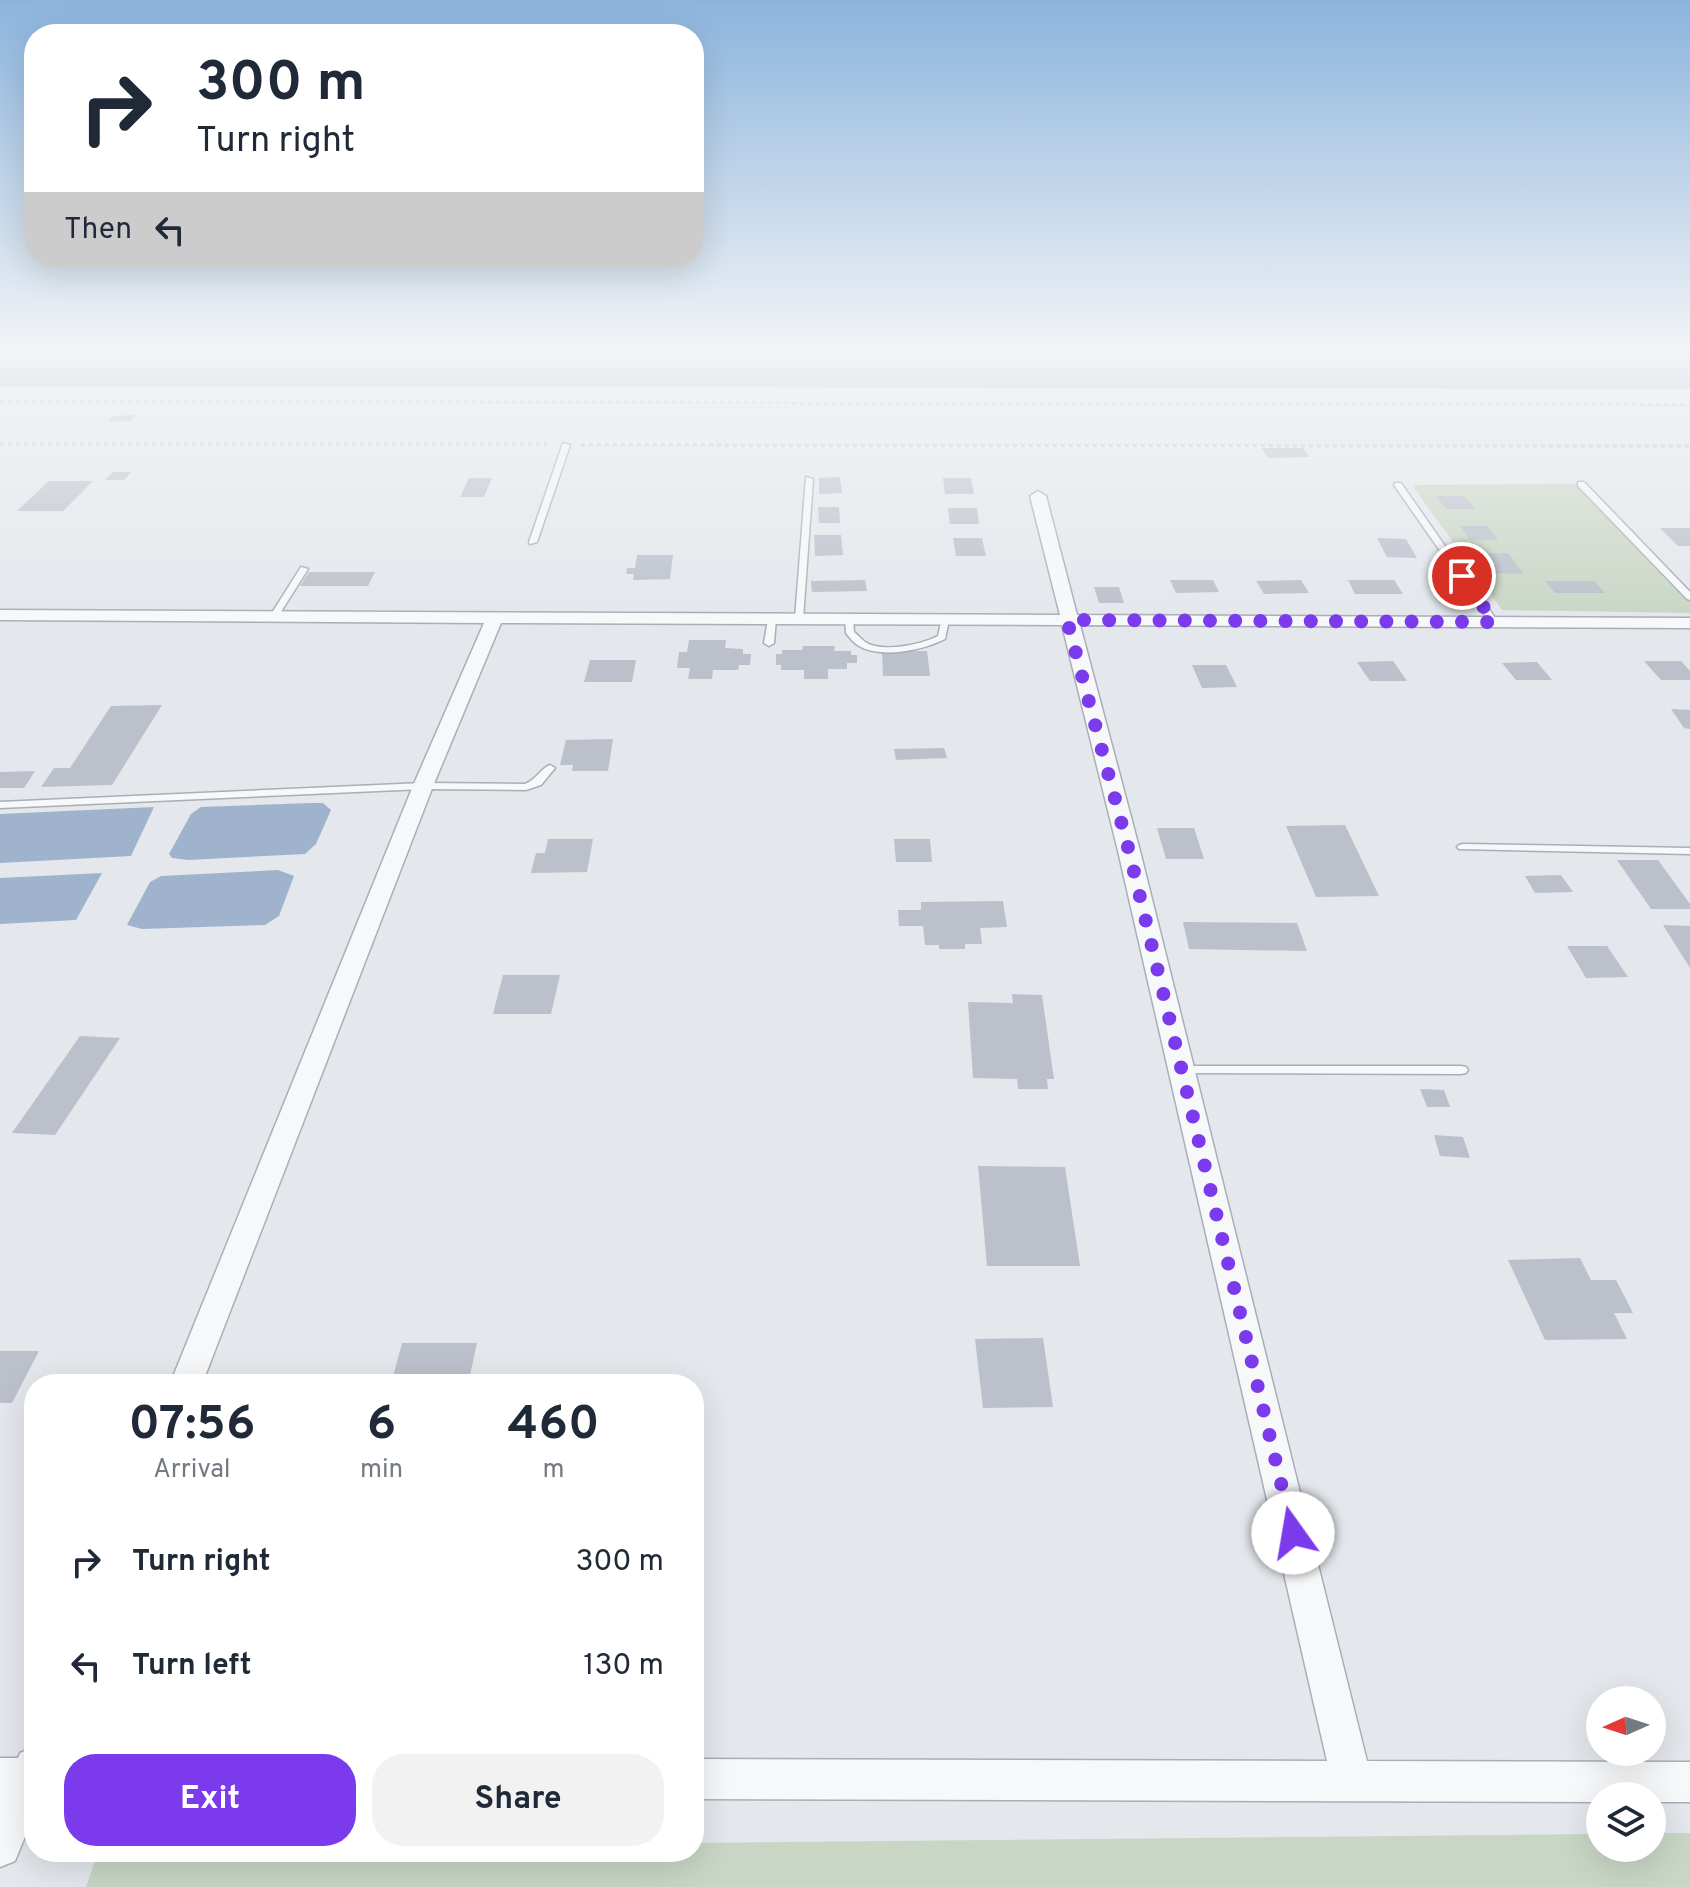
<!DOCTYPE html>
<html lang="en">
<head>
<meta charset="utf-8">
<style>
  :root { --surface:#fff; --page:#f2f2f3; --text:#1f2937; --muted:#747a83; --accent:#7c3aed }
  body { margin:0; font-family:Overpass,sans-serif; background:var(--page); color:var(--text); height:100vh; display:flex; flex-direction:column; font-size:30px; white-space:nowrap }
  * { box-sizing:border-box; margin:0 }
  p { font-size:26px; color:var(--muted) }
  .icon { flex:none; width:44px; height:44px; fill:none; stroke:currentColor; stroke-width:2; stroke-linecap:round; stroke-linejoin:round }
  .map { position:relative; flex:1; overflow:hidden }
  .drawer { position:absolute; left:24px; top:1374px; width:680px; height:488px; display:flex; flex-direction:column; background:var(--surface); border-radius:32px; box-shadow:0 8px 32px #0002 }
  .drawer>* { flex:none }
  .top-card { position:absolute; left:24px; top:24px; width:680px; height:244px; border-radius:32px; box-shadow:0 8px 32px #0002; background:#fff; color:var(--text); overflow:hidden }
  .needle { width:52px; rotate:267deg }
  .buttons { position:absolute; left:1586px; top:1686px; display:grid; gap:16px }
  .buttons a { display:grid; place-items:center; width:80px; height:80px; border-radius:50%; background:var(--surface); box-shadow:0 8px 32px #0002; font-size:40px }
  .pin { position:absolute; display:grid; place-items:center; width:68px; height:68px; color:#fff; margin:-34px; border:4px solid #fff; border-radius:50%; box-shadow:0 2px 8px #0007 }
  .me { position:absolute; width:88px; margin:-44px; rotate:347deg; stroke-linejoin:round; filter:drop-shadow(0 0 6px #0008) }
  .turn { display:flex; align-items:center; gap:28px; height:168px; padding:0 40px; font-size:36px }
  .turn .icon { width:104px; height:104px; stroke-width:2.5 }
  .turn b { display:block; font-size:56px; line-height:68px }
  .then { display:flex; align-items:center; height:76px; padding:0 40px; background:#0003; gap:16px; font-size:30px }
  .eta { display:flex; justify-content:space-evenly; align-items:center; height:136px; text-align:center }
  .eta b { font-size:48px; font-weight:700; line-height:56px }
  .primary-button { display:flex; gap:16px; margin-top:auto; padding:16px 40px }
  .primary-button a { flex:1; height:92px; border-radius:32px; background:var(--accent); color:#fff; font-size:32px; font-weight:700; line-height:92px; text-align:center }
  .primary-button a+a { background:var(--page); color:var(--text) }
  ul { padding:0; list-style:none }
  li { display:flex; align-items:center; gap:24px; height:104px; padding:0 40px }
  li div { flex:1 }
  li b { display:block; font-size:30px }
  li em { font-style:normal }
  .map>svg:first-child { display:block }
  .green { fill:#c9d6c5 }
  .water { fill:#9fb4cc }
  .building { fill:#bbc0ca }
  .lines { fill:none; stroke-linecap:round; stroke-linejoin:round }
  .service-casing { stroke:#a9aeb7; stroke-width:3 }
  .minor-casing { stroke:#a9aeb7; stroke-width:3 }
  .path { stroke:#c2c5cb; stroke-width:3; stroke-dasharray:4 4; stroke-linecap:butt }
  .service { fill:#f7f8fa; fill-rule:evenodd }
  .minor { fill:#f7f8fa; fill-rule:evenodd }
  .route { stroke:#7c3aed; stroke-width:14; stroke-dasharray:0 25.2 }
</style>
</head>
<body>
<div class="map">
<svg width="1690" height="1887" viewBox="0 0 1690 1887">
  <rect width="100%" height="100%" fill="#e4e7ec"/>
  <!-- green -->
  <g class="green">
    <path d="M1581,484L1690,597V613L1502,610L1412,485Z"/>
    <path d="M1652,1833H1690V1887H86L98,1852H694V1843L1600,1834V1848H1652Z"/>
  </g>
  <!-- water -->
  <g class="water">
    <path d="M0,353H1690V389L0,386Z"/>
    <path d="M311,803H323L331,810L316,844L305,854L188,860L172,858L169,854L191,814L201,807Z"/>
    <path d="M154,807L131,856L0,863V814Z"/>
    <path d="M278,870L294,876L279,916L265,925L142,929L127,925L150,882L161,876Z"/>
    <path d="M102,873L76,920L0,924V878Z"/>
  </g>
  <!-- building -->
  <g class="building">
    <path d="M137,415L131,421L107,422L113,416Z"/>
    <path d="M1261,448H1303L1310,457L1268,458Z"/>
    <path d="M113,472H131L124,480H105Z"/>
    <path d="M840,477L842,493L819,494V478Z"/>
    <path d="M469,478H492L484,497H460Z"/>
    <path d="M943,478H971L974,494H945Z"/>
    <path d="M49,481H93L63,511H17Z"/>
    <path d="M1436,496H1464L1475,509H1446Z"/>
    <path d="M818,507H839L840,523H819Z"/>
    <path d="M948,508H977L979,524H950Z"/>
    <path d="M1460,526H1488L1498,540H1470Z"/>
    <path d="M1660,528H1690V546H1678Z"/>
    <path d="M814,535H841L843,555L815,556Z"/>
    <path d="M953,538H982L986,556H956Z"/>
    <path d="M1377,538L1406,539L1417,558L1387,557Z"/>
    <path d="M1480,553H1508L1524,574L1496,573Z"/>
    <path d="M637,555H673L670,579L633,580L634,574H626L627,568H635Z"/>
    <path d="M309,572H375L368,586H300Z"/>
    <path d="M865,580L867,591L812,592L811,581Z"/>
    <path d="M1170,580H1213L1219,592L1176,593Z"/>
    <path d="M1301,580L1309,593L1264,594L1256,581Z"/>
    <path d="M1348,580H1394L1403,594H1355Z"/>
    <path d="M1545,581H1594L1605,593H1555Z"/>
    <path d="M1094,587H1119L1124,603H1099Z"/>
    <path d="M689,640H726L725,648L743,649V654H751L750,665H739L738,670H713L712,679H688L690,668H677L679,652H687Z"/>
    <path d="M803,646H835L834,651H851V655H857V663H847V669H828V679H804V670H781V665H776V654H782V650H802Z"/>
    <path d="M882,651H927L930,676H883Z"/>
    <path d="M590,660H636L632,682H584Z"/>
    <path d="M1393,661L1407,681H1370L1357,662Z"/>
    <path d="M1644,661H1681L1690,671V680H1661Z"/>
    <path d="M1537,662L1552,680H1516L1502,663Z"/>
    <path d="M1192,665H1226L1237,687L1202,688Z"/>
    <path d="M162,705L112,785L41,787L54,768H70L111,706Z"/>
    <path d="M1671,709L1690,710V729L1684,728Z"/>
    <path d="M613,739L608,771H572L573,765H560L566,740Z"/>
    <path d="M944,748L947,758L896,760L894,749Z"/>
    <path d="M35,771L24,788H0V772Z"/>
    <path d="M1345,825L1379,896L1316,897L1286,826Z"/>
    <path d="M1157,828H1194L1204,859H1166Z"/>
    <path d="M548,839H593L587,872L531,873L536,853H545Z"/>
    <path d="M894,839H930L932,862H896Z"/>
    <path d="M1617,860H1658L1690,904V909H1651Z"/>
    <path d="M1561,875L1573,892L1535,893L1525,876Z"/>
    <path d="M1003,901L1007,927L980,928L982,944H965V949H939V945H925L923,926H899L898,910H921V902Z"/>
    <path d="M1183,922L1297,923L1307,951L1189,949Z"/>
    <path d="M1663,925L1690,926V968Z"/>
    <path d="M1567,946H1607L1628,977L1586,978Z"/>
    <path d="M503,975H560L551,1014H493Z"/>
    <path d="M1012,994L1042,995L1054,1079H1047L1048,1089H1018L1017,1079L973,1078L968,1002L1013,1003Z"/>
    <path d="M80,1036L120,1038L55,1135L12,1133Z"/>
    <path d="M1420,1089L1444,1090L1450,1107H1427Z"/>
    <path d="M1434,1135L1463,1137L1470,1158L1440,1156Z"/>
    <path d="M978,1166L1065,1167L1080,1266H987Z"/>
    <path d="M1580,1258L1591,1280H1616L1633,1313H1614L1627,1339L1545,1340L1508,1260Z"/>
    <path d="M1043,1338L1053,1407L983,1408L975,1339Z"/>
    <path d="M402,1343H477L468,1384H391Z"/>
    <path d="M0,1351H39L12,1403H0Z"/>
  </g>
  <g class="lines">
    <defs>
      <g id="service">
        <path d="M563,443L570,445L537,542L530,544L529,542Z"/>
        <path d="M806,477L813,479L803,619L799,622L795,619Z"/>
        <path d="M1578,482H1584L1690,592V600L1687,599L1578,486Z"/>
        <path d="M1395,483H1401L1498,622L1497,624H1491L1394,485Z"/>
        <path d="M301,567L308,569L277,618H271L270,616Z"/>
        <path d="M772,616L776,619L774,643L769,646L764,643L768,619Z"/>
        <path d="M849,616L853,619L854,632C858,635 861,639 865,642C882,653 920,645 938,636L942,618H948L949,620L945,639C924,650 881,659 859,646C854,643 849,637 846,633L845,619Z"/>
        <path d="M550,765L555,768L541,785L526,790L423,789L0,808V802L423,783L525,784C537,779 540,769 550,765Z"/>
        <path d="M1463,844L1690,848V854L1459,849L1457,847L1459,845Z"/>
        <path d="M1182,1066H1461L1466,1067L1468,1070L1466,1073L1461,1074L1177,1073L1175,1070L1177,1067Z"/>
      </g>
      <g id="minor">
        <path d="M1038,491L1046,496L1077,615L1690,618V628L1080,625L1140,851L1367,1761L1690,1762V1802H1652V1796H1600V1802L694,1799V1759L1327,1761L1118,851L1062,625L501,623L433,786L202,1384H170L413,786L484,623L0,620V610L1060,615L1030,496Z"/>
        <path d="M34,1747V1815L15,1861L0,1867V1758H18L20,1753Z"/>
      </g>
    </defs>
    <!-- service casing -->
    <use href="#service" class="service-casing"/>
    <!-- minor casing -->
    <use href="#minor" class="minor-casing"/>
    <!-- path -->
    <g class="path">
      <path d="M0,401L1690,405"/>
      <path d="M0,444H547"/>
      <path d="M581,445L1690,446"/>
    </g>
    <!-- service -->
    <use href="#service" class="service"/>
    <!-- minor -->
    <use href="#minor" class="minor"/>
  </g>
  <!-- sky -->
  <linearGradient id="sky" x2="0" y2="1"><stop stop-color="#8bb4dd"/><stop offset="0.57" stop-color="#f3f4f6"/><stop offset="1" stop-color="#f3f4f6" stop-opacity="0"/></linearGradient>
  <rect width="1690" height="617" fill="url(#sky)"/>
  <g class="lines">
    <!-- route -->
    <path class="route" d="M1293,1533L1129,851L1067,620L1494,622L1462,576"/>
  </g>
</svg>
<div class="buttons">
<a><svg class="needle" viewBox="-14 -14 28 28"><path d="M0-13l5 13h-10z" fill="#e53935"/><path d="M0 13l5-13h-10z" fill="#747a83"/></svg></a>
<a><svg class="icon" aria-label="layers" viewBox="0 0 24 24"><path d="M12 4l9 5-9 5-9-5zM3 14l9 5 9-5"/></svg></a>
</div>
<div class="pin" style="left:1462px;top:576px;background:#d93025"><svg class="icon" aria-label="arrive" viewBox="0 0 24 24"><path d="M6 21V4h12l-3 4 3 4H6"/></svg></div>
<svg class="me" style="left:1293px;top:1533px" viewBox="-20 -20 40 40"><circle r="19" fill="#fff"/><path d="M0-13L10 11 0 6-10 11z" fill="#7c3aed"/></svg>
<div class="top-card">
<div class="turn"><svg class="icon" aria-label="right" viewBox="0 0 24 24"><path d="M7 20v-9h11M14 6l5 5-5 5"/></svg><div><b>300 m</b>Turn right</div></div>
<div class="then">Then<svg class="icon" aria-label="left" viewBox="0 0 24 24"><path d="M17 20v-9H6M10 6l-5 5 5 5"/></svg></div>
</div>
<section class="drawer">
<div class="eta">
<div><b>07:56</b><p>Arrival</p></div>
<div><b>6</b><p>min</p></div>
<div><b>460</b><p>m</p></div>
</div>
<ul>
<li><svg class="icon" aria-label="right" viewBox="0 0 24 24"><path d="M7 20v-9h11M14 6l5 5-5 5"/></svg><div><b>Turn right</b></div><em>300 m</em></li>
<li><svg class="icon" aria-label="left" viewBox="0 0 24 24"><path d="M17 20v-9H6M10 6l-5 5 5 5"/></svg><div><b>Turn left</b></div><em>130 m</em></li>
</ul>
<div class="primary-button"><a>Exit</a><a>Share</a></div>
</section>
</div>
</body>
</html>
